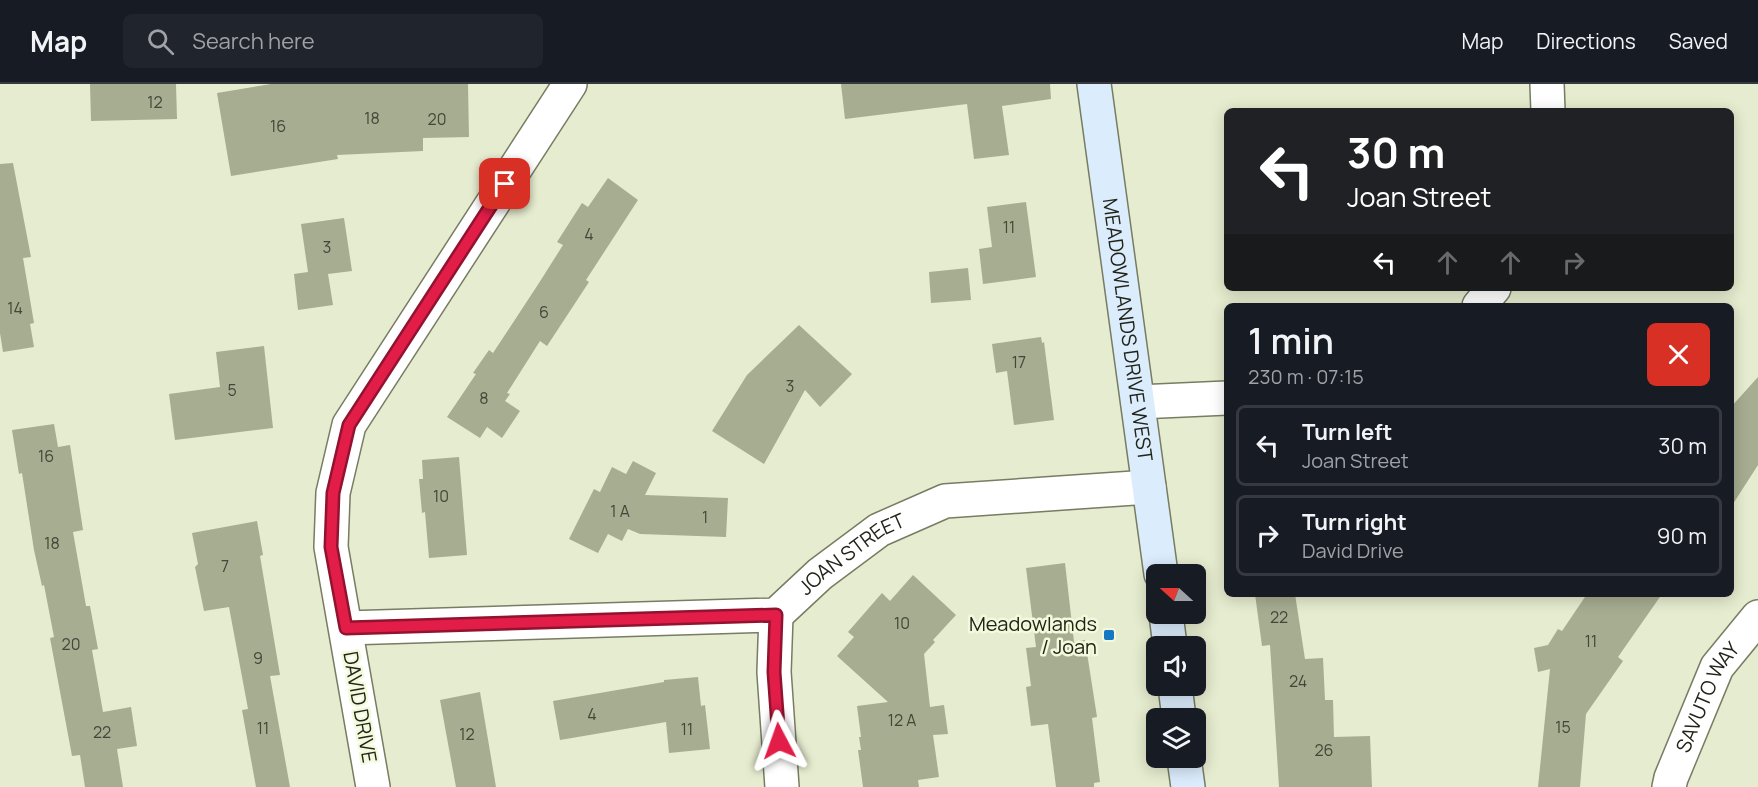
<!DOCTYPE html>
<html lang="en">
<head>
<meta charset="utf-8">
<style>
  :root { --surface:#171b24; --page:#20242c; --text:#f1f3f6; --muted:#9ea1a6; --line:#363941 }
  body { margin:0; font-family:Manrope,sans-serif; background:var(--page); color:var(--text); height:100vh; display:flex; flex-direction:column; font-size:22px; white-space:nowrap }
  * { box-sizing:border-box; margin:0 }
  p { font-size:20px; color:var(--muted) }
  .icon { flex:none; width:33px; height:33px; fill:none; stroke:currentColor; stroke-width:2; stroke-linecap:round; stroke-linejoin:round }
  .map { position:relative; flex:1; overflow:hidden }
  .side { position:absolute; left:1224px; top:219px; width:510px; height:294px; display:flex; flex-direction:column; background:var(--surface); border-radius:9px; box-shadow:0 3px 15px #0003 }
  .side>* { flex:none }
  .top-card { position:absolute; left:1224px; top:24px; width:510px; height:183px; border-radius:9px; box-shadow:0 3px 15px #0003; background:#202124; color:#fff; overflow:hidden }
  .needle { width:39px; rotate:291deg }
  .fabs { position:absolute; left:1146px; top:480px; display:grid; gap:12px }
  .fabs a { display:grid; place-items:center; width:60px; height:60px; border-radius:9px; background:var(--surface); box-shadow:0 3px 15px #0003; font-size:30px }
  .pin { position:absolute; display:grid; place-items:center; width:51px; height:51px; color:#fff; margin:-26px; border-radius:12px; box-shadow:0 3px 9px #0006 }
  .me { position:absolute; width:66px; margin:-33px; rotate:356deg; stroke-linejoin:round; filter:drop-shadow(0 0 4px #0008) }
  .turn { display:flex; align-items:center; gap:21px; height:126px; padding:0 24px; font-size:27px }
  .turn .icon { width:78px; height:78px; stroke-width:2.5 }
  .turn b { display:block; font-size:42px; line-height:51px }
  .lanes { display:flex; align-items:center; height:57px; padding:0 24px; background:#0003; justify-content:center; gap:30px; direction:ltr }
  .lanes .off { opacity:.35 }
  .round { display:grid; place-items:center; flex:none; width:63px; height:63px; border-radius:9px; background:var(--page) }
  .summary { display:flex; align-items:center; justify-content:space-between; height:102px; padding:0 24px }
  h1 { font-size:36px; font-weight:600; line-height:45px }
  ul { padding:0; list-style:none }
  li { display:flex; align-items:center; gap:18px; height:81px; margin:0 12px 9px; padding:0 12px; border:3px solid var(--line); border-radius:9px }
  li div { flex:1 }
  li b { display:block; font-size:22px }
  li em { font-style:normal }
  header { display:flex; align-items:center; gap:36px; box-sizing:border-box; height:84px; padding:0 30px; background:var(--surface); border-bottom:2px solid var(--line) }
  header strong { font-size:28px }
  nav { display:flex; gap:33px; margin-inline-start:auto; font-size:21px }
  .search { width:420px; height:54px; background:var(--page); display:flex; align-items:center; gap:15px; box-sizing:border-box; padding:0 21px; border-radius:9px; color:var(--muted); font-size:22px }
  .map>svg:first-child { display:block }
  .building { fill:#a7ad91 }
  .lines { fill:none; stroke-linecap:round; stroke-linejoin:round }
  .street-casing { stroke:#777c62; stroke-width:36 }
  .secondary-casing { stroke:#777c62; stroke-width:36 }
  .street { stroke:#fff; stroke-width:33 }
  .secondary { stroke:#dbecfc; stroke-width:33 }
  .route-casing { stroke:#92132f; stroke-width:15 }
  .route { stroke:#e11d48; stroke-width:10 }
  .poi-dot { fill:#1677c3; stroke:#f3fadc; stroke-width:2 }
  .labels { text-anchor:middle; stroke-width:5; stroke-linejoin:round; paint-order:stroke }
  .number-label { font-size:16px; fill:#434638 }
  .street-label { font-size:20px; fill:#22241a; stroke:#f3fadc }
  .poi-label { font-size:20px; fill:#22241a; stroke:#f3fadc; text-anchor:end }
</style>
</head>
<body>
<header>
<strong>Map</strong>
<div class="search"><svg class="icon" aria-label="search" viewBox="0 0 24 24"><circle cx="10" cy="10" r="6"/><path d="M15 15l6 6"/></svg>Search here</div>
<nav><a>Map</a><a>Directions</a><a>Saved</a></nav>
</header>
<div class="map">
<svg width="1758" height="703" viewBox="0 0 1758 703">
  <rect width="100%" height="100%" fill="#e6eccf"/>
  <!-- building -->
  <g class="building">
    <path d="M90,0H176L177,35L91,37Z"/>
    <path d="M271,0H468L469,53L423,54V67L337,71L338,75L231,92L217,9Z"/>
    <path d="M841,0H1050L1051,15L1002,22L1009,71L974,75L967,20L845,35Z"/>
    <path d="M13,79L31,173L23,174L34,239L30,240L34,263L3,268L0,249V80Z"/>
    <path d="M608,94L638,116L586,196L589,198L547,262L540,257L507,309L510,310L505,317L520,327L502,354L487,343L480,354L447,333L476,290L473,289L489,266L493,269L539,199L563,161L557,158L582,119L588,123Z"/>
    <path d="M1026,118L1036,193L983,200L979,165L992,163L987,123Z"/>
    <path d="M344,134L352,187L328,190L333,221L298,226L294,190L308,188L301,140Z"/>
    <path d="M968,184L971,216L931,219L929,188Z"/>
    <path d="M799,241L852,290L820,323L805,306L764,380L712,347L747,291Z"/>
    <path d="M1041,253L1042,259L1044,258L1054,336L1014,341L1007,287L996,289L992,260Z"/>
    <path d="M264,262L273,344L175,356L169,310L220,303L216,268Z"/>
    <path d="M1758,293V381L1731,423V323Z"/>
    <path d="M54,340L58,363L70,361L83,446L73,448L86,522H90L98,565L92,566L103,628L131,623L137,662L117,665L123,703H85L80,671L72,672L50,554L54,553L44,501L42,502L34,466L22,389L19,390L12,346Z"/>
    <path d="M459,373L467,471L429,474L425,428L422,429L419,395H423L422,376Z"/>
    <path d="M633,377L656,389L645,411L728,414L726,453L640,450L628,445L622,457L608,450L598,469L569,455L594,405L600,408L612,383L626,390Z"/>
    <path d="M257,437L263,471L260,472L280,591L270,592L290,703H256L242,626L248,625L229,523L204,527L195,483L198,480L192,449Z"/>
    <path d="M1065,479L1074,558L1085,556L1097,633L1092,634L1100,698L1094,699V703H1056L1048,640L1031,642L1026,603L1031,602L1026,564L1036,563L1026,484Z"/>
    <path d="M913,491L956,531L933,556L935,558L924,570L930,623L944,621L948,650L933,651L939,693L918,696L919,703H863L858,666H861L859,653H861L857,622L888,618L837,572L854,553L848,548L882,509L890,517Z"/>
    <path d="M1255,510H1295L1305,575L1323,574L1325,616H1333L1334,653L1370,652L1372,703H1279L1270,561L1262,562Z"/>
    <path d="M1587,510H1662L1618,573L1623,577L1586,630L1580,703H1538L1550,585L1538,588L1534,564L1548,561L1558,545L1562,547Z"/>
    <path d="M698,593L701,622L705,621L710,665L669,669L666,638L560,656L553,617L664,598V596Z"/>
    <path d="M480,608L496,703H456L440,616Z"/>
  </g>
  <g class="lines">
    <defs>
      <g id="street">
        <path d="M1547,0L1548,27"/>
        <path d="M1479,222L1494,204"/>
        <path d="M1138,318L1227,314"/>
        <path d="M776,531L774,588L782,703"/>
        <path id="s1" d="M346,544L776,531L820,490L879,446L945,417L1149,403"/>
        <path d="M373,703L331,463L333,409L349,341L570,0"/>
        <path id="s2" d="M1669,703L1671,694L1717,583L1758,533"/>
      </g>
      <g id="secondary">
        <path id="s3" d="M1094,0L1161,490"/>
        <path d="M1166,530L1170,562"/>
        <path d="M1175,602L1179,634"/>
        <path d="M1184,674L1188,703"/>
      </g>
    </defs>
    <!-- street casing -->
    <use href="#street" class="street-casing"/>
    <!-- secondary casing -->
    <use href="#secondary" class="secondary-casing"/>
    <!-- street -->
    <use href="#street" class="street"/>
    <!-- secondary -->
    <use href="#secondary" class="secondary"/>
  </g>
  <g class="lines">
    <defs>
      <path id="route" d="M505,100L349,341L333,409L331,463L346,544L776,531L774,588L779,657"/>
    </defs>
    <!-- route casing -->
    <use href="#route" class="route-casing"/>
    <!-- route -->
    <use href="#route" class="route"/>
  </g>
  <!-- markers -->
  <rect class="poi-dot" x="1103" y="545" width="12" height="12" rx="3"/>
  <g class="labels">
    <!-- number labels -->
    <g class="number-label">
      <text x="155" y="24">12</text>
      <text x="372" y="40">18</text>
      <text x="437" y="41">20</text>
      <text x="278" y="48">16</text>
      <text x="1009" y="149">11</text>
      <text x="589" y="156">4</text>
      <text x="327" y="169">3</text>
      <text x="15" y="230">14</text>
      <text x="544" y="234">6</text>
      <text x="1019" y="284">17</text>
      <text x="790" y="308">3</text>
      <text x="232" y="312">5</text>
      <text x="484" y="320">8</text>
      <text x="46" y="378">16</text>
      <text x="441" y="418">10</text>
      <text x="620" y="433">1 A</text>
      <text x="705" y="439">1</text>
      <text x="52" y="465">18</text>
      <text x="225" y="488">7</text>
      <text x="1279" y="539">22</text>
      <text x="902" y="545">10</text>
      <text x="1591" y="563">11</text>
      <text x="71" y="566">20</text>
      <text x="258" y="580">9</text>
      <text x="1298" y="603">24</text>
      <text x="592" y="636">4</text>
      <text x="902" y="642">12 A</text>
      <text x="1563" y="649">15</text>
      <text x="263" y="650">11</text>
      <text x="687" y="651">11</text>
      <text x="102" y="654">22</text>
      <text x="467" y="656">12</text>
      <text x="1324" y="672">26</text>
    </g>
    <!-- street labels -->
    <g class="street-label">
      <text dy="7" stroke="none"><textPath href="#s3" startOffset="248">MEADOWLANDS DRIVE WEST</textPath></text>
      <text dy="7" stroke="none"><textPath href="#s1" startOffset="528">JOAN STREET</textPath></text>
      <text dy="7" stroke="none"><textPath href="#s2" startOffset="98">SAVUTO WAY</textPath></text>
      <text transform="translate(360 623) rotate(80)" y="7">DAVID DRIVE</text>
    </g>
    <!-- poi labels -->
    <g class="poi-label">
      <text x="1097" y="547">Meadowlands<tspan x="1097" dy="23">/ Joan</tspan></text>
    </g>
  </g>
</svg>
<div class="fabs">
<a><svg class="needle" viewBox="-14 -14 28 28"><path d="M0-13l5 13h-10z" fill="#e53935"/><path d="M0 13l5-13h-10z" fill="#9ea1a6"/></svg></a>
<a><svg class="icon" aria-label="sound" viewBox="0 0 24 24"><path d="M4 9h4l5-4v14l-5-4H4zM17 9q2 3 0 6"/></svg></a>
<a><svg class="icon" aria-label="layers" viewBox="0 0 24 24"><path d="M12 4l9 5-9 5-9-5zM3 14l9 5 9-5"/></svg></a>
</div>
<div class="pin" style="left:505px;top:100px;background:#d93025"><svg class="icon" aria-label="arrive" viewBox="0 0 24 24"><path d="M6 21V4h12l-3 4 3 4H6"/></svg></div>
<svg class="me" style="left:779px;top:657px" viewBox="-20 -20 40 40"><path d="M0-17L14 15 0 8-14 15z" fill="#e11d48" stroke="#fff" stroke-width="4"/></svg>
<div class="top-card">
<div class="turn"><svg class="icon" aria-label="left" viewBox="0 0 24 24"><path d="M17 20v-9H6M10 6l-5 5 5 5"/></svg><div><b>30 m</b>Joan Street</div></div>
<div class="lanes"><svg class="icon" aria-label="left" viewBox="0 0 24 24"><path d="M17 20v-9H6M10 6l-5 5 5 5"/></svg><svg class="icon off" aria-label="ahead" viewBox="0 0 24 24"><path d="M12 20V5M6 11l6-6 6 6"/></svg><svg class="icon off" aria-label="ahead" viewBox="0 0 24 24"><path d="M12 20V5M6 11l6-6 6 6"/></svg><svg class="icon off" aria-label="right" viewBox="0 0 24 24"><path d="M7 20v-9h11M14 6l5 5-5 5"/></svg></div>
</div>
<section class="side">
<div class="summary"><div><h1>1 min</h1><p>230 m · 07:15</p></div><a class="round" style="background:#d93025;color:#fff"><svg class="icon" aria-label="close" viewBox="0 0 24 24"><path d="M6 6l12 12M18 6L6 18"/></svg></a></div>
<ul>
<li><svg class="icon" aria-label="left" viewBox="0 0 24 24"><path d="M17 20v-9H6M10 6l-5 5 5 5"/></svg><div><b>Turn left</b><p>Joan Street</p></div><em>30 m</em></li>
<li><svg class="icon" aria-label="right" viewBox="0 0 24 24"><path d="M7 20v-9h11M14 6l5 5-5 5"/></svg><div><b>Turn right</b><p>David Drive</p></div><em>90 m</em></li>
</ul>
</section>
</div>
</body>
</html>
